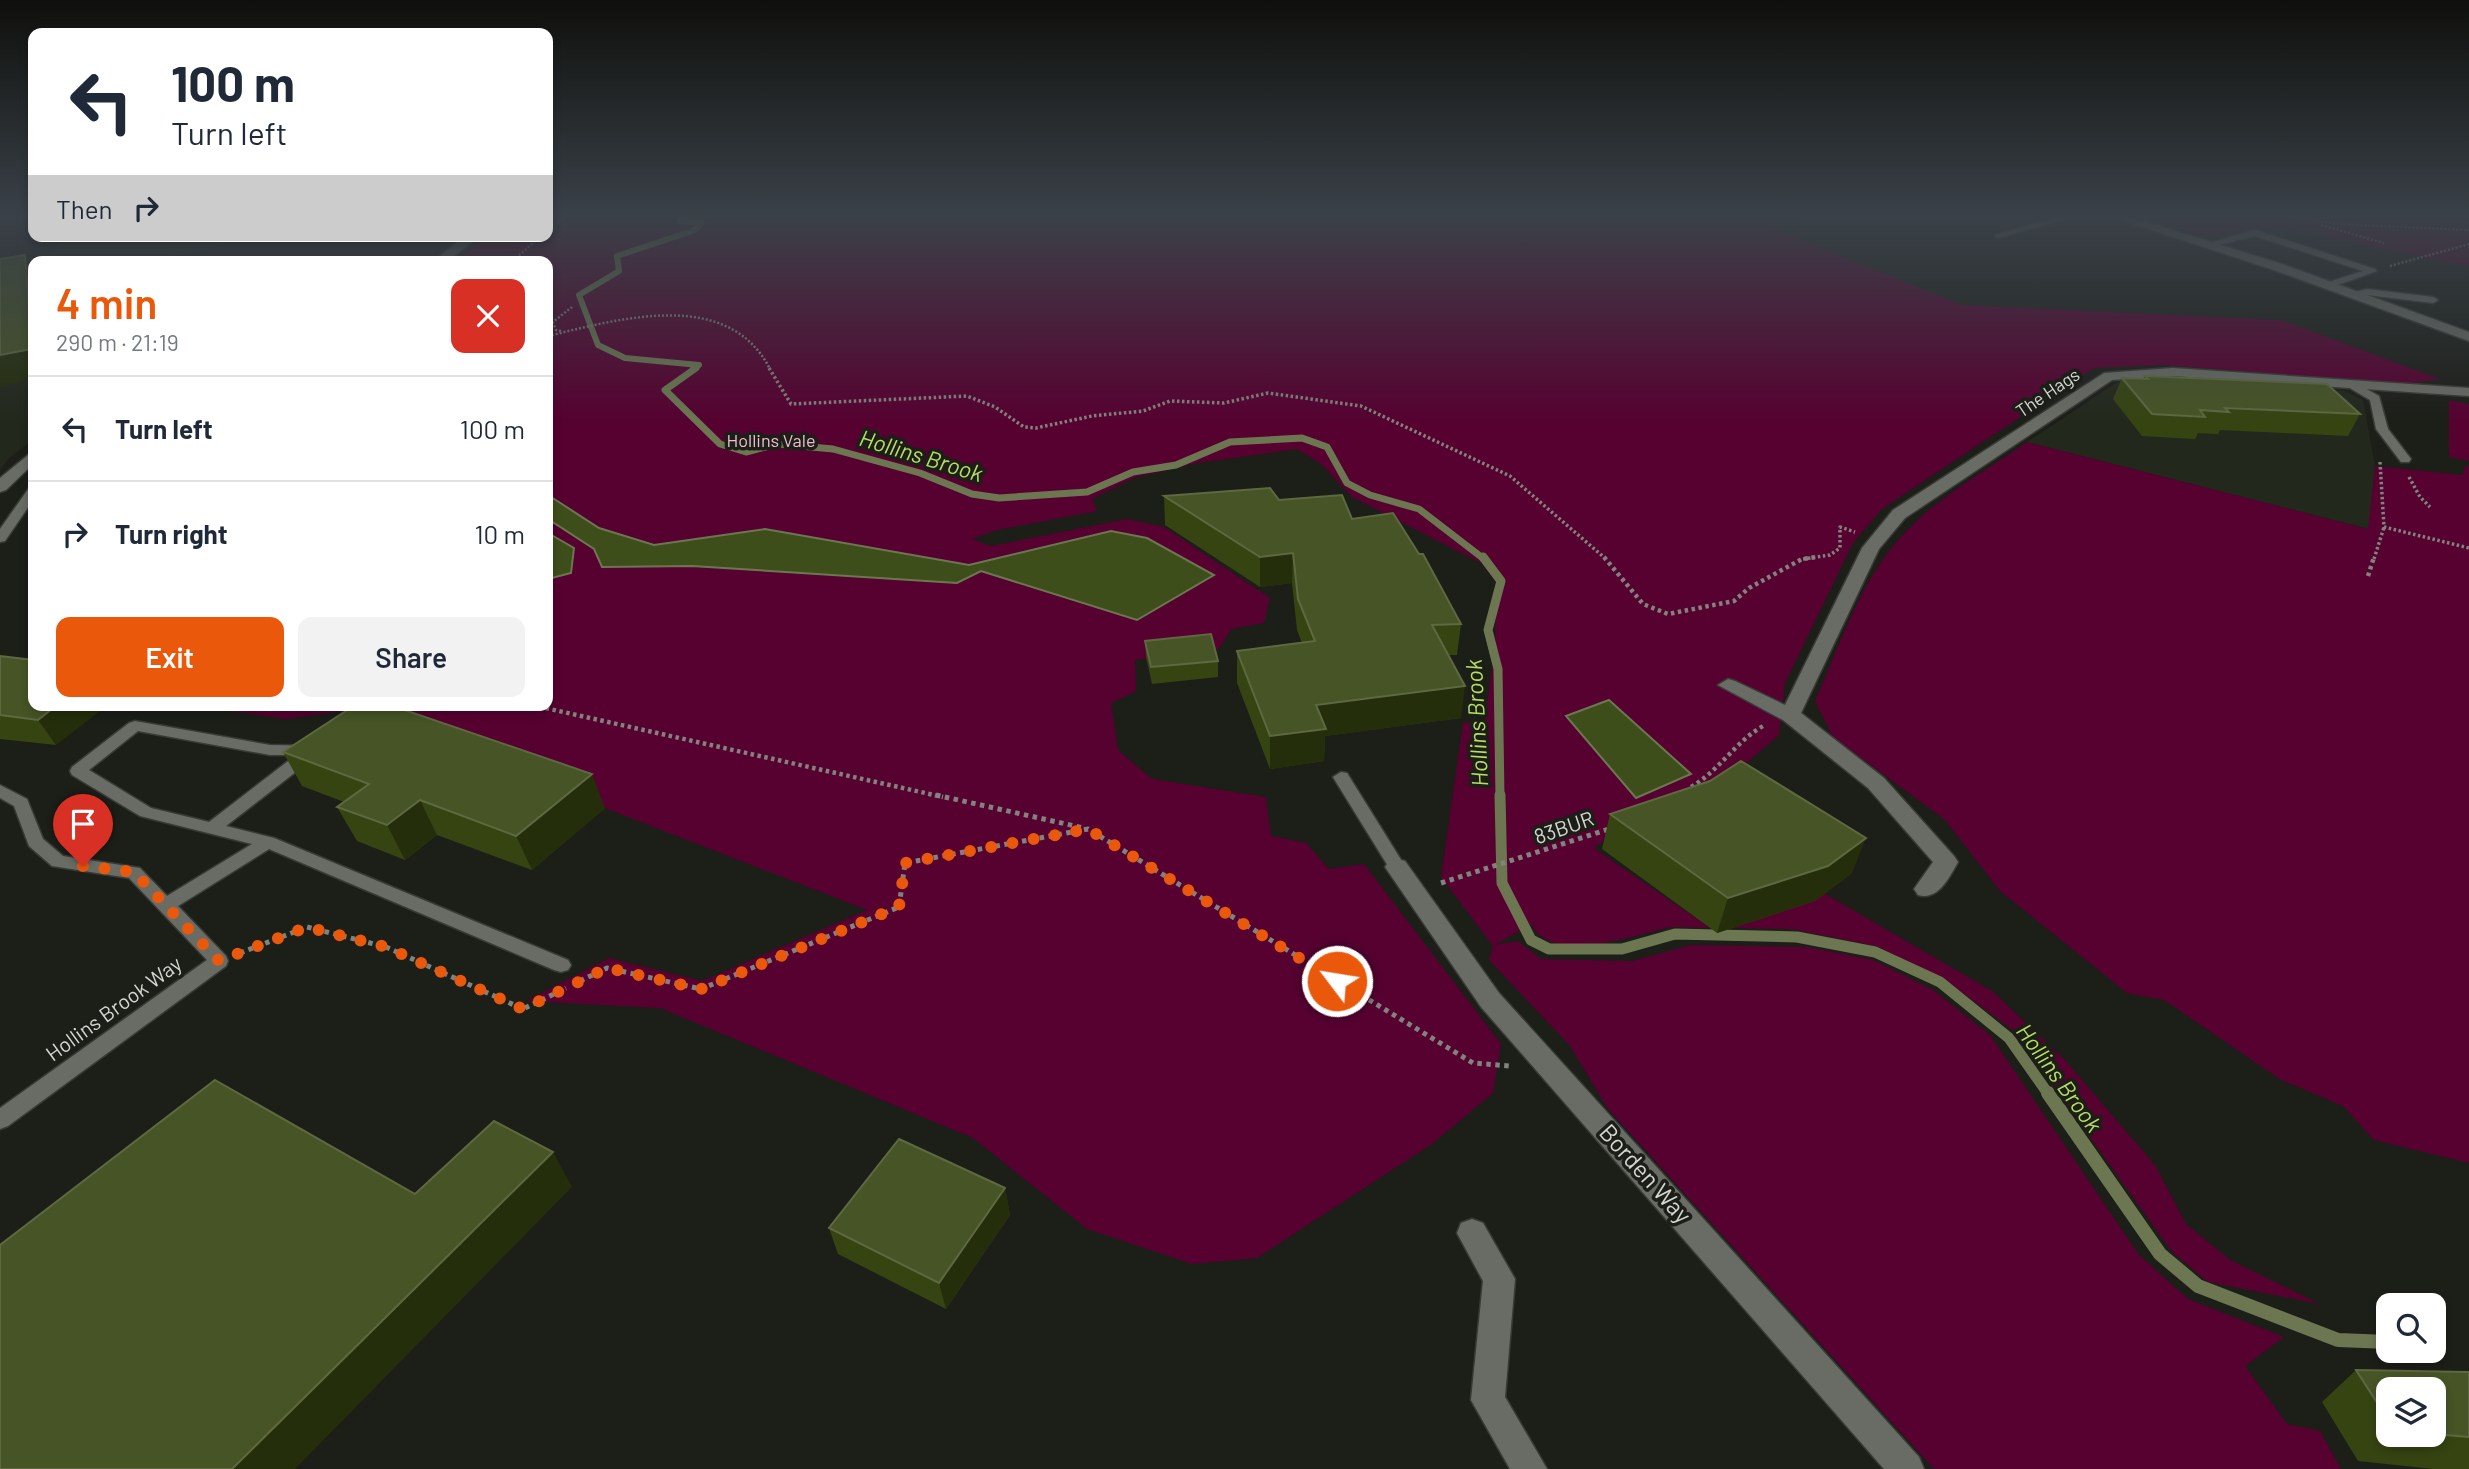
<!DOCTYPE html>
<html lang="en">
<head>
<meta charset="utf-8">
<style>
  :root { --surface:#fff; --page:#f2f2f3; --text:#1f2937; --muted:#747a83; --line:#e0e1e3; --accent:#ea580c }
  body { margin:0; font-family:Barlow,sans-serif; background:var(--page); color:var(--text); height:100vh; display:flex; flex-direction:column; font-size:26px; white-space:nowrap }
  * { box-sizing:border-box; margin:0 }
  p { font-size:23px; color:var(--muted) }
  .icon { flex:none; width:38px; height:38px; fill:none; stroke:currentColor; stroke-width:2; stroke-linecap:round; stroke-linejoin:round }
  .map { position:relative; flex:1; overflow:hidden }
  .panel { position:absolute; left:28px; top:256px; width:525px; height:455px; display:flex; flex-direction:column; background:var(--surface); border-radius:14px; box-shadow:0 4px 10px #0003 }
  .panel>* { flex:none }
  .top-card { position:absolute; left:28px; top:28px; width:525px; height:214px; border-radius:14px; box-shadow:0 4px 10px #0003; background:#fff; color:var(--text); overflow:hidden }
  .controls { position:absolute; left:2376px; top:1293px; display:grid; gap:14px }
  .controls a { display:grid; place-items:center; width:70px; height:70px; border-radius:14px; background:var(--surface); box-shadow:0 4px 10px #0003; font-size:35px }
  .pin { position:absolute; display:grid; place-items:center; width:60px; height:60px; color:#fff; margin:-72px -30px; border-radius:50% 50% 50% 0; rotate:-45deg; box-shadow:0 0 7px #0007 }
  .pin .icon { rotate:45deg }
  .me { position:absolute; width:77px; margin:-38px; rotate:301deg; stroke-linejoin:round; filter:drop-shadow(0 0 5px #0008) }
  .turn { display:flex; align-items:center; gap:24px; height:147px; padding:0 28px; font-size:32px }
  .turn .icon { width:91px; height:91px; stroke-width:2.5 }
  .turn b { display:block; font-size:49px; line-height:60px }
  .then { display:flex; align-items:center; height:66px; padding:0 28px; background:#0003; gap:14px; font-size:26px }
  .round { display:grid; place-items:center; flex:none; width:74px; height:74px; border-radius:14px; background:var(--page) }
  .overview { display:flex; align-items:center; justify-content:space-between; height:119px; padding:0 28px }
  h1 { font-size:42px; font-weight:600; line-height:52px; color:var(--accent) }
  .button { display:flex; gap:14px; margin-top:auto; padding:14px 28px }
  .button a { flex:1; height:80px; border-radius:14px; background:var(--accent); color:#fff; font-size:28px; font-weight:600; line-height:80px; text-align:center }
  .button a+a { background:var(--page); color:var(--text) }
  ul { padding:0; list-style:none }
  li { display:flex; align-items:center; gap:21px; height:105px; padding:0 28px; border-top:2px solid var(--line) }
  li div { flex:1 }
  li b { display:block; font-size:26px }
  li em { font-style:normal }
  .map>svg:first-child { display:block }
  .built { fill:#23281c }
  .green { fill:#560130 }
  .water { fill:#3e4e1b; stroke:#6c7752; stroke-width:2 }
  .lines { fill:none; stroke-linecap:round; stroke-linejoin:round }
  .stream-far4 { stroke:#6c7752; stroke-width:6 }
  .stream-far3 { stroke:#6c7752; stroke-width:7 }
  .stream-far2 { stroke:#6c7752; stroke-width:9 }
  .stream-far1 { stroke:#6c7752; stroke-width:11 }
  .stream { stroke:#6c7752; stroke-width:14 }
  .service-casing { stroke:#393a36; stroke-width:3 }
  .minor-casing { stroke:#393a36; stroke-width:3 }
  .path-far3 { stroke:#81837e; stroke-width:2.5; stroke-dasharray:2 2; stroke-linecap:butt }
  .path-far2 { stroke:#81837e; stroke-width:3.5; stroke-dasharray:2.5 2.5; stroke-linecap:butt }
  .path-far1 { stroke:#81837e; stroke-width:4.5; stroke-dasharray:3.5 3.5; stroke-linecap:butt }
  .path { stroke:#81837e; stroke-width:5; stroke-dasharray:4.5 4.5; stroke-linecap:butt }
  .service { fill:#696c64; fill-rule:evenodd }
  .minor { fill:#696c64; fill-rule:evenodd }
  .wall { fill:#364412; fill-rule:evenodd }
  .shaded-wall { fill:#242e0b }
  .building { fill:#475426; stroke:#5e6841; stroke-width:2 }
  .route { stroke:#ea580c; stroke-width:12; stroke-dasharray:0 21.6 }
  .labels { text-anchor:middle; stroke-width:7; stroke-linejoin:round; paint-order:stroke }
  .far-street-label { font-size:18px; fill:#d6d7d3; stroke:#1c1e18 }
  .far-park-label { font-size:18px; fill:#f1bed1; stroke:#1c1e18 }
  .street-label { font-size:21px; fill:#d6d7d3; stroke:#1c1e18 }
  .water-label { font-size:23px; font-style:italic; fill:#b6df62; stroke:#1c1e18 }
  .near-street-label { font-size:24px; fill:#d6d7d3; stroke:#1c1e18 }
</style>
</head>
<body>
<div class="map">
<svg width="2469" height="1469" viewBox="0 0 2469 1469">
  <rect width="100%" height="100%" fill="#1c1e18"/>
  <!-- built -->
  <g class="built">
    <path d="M85,236H246L207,250L144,261H47L62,239Z"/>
    <path d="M33,264V440L9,458L0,470V270Z"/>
    <path d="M2163,379L2344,391L2363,400L2375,466L2369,529L2027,442L2119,381Z"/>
  </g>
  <!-- green -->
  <g class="green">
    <path d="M548,217H1798L1769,227L1962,305L2281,320L2440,379L2405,384L2164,365L2094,368L1882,509L1853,543L1785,683L1779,735L1696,806L1596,845L1595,849L1710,928C1696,928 1680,926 1667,928C1632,936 1551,965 1531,924L1495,945L1517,941L1541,959L1632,961L1691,945L1807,947L1873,960L1933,990L1990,1035L2139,1255L2188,1299L2284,1337L2245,1366L2287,1424L2320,1431L2341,1469H1934L1608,1109L1570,1046L1489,960L1493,946L1441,877L1463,722L1484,724L1495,648L1496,582L1481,563L1352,497L1321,464L1297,449L1197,463L1134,478L1092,499L1097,511L997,530L972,539L991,546L1127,519L1164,527L1270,598L1264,623L1231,629L1219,649L1135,660L1136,691L1111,703L1118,750L1152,779L1266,797L1271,836L1306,843L1329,869L1364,864L1501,1044L1493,1093L1432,1144L1257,1258L1192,1264L1087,1229L973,1138L660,1008L526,1001L609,958L702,981L867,910L605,808L443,751L407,705H548V261H456L487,236H548Z"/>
    <path d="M2140,217H2469V266L2283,228L2198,235Z"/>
    <path d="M2449,400L2469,404V461L2449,457Z"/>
    <path d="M2027,442L2368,529L2375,466L2462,475L2466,465L2469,466V1163L2374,1140L2343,1106L2281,1080L2164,1000L2127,993L2000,891L1945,820L1833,737L1815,701C1839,647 1859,584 1899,539C1934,499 1984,472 2027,442Z"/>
    <path d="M191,705H391L285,719Z"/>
    <path d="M1822,892L1992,991L2063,1058L2155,1165L2186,1224L2230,1260L2320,1304L2208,1282L2172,1252L2014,1031L1946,981L1876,946L1791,929L1733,928Z"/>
  </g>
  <!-- water -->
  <g class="water">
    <path d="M548,495L599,528L654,545L765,529L969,565L1111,531L1147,538L1214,575L1137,620L981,571L957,583L692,566L602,567L594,549L548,519Z"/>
    <path d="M548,533L574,548L571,573L548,579Z"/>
    <path d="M1609,700L1691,774L1636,798L1566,716Z"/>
  </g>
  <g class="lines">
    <!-- stream-far4 -->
    <path class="stream-far4" d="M686,217L680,221L702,223L695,230L617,256L619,271L579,295L598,345L625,358L699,365L693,369"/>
    <!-- stream-far3 -->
    <path class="stream-far3" d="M696,368L665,390L720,444L746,452L778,444L833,449L920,473L972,494L999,498L1087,492L1133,472L1176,465L1230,442L1302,438L1327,447L1347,483L1370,495L1419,509L1484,559"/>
    <!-- stream-far2 -->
    <path class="stream-far2" d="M1483,557L1501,581L1488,630L1498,669L1500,797"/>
    <!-- stream-far1 -->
    <path class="stream-far1" d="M1500,795L1502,883L1531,940L1549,949H1622L1675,934L1797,937L1875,952L1940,982L2009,1038L2049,1095"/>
    <!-- stream -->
    <g class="stream">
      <path d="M2048,1093L2160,1254L2198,1286L2338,1340L2389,1342"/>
      <path d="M2434,1344H2437"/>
    </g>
    <defs>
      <g id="service">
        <path d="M2058,217H2074L1998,238L1994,235Z"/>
        <path d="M2255,230L2375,269L2377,271L2329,288L2324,285L2326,283L2363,271L2255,236L2207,248L2203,245Z"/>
        <path d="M2367,289L2433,297L2438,300L2433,303L2367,295L2352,297L2347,294Z"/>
        <path d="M2348,383H2356L2379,396L2388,429L2411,459L2409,462H2401L2376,429L2370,400L2348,387Z"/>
        <path d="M33,487V500L5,541L0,542V529L29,488Z"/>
        <path d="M135,721L270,745L319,746L321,750L319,754L226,826L274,838L568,960L571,965L568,970L561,972L554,970L269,849L178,906L226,956L228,961L226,966L8,1126L0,1129V1108L207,960L129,878L52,866L29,846L14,806L0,798V785L27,799L43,839L63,856L140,868L167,896L252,844L140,816L72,775L70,771L72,767L129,723ZM138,731L270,755H296L209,822L151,808L89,770Z"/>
        <path d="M1341,772L1347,773L1403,863L1406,867L1403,871H1391L1333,777Z"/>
      </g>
      <g id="minor">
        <path d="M2112,217H2130L2282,264L2469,332V341L2274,270Z"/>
        <path d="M465,236H479L448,261H434Z"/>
        <path d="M2173,368L2469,388V396L2173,376L2112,380L1905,518L1879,549L1801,713L1884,778L1954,856L1958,862C1949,878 1938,901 1918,895L1914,889L1933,862L1868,788L1783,720L1718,685L1728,679L1735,681L1785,705L1862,548L1893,510L2104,373Z"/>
        <path d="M33,451V464L6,490L0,492V478Z"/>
        <path d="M1397,859L1405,861L1499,993L1919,1457L1924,1469H1884L1481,1007L1385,867L1389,861Z"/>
        <path d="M1472,1219L1483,1223L1515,1279L1505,1397L1547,1469H1510L1471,1400L1483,1281L1457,1233L1461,1223Z"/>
      </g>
    </defs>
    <!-- service casing -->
    <use href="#service" class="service-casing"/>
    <!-- minor casing -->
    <use href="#minor" class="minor-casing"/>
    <!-- path-far3 -->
    <g class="path-far3">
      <path d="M2289,217L2338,224L2469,230"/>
      <path d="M2321,225L2384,243"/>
      <path d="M548,230L565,217"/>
      <path d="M513,261L541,236"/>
      <path d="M2390,266L2469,244"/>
      <path d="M561,331L556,330L553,322L572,307"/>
      <path d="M548,336C619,319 728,287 770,369"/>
    </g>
    <!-- path-far2 -->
    <g class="path-far2">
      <path d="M769,368L791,404L967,396L995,407L1024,427L1036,428L1092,416L1143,411L1170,401L1224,403L1268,393L1361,406L1510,476L1606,559"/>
      <path d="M2380,462L2384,527L2469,548"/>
      <path d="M2409,477L2420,497L2430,507"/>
      <path d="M1803,559L1830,555L1840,548V527L1855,532"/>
      <path d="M2374,559L2384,527"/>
    </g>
    <!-- path-far1 -->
    <g class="path-far1">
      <path d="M1604,557L1643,604L1668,614L1734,601L1749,588L1802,559L1816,557"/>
      <path d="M2368,576L2374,557"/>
      <path d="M532,705L943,797"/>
      <path d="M1691,787C1719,771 1735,742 1763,726"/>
    </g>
    <!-- path -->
    <g class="path">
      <path d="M936,795L1084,828"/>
      <path d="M1441,883L1609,829"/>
      <path d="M240,953L307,927L386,947L523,1009L566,988"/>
      <path d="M580,981L607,968L701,989L899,907L905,863L1088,829L1473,1063L1510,1066"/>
    </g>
    <!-- service -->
    <use href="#service" class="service"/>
    <!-- minor -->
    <use href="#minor" class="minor"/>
  </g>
  <!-- wall -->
  <g class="wall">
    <path d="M2145,376L2360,414L2348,436L2220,430L2218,434L2198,433L2195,439L2142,436L2113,399L2122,378L2143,379Z"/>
    <path d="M1164,496L1279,500L1352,519L1461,624L1457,655H1449L1461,718L1325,736L1324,761L1270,769L1237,683V651L1302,643L1297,630L1292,583L1260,587L1165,525Z"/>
    <path d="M1145,641L1218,661V677L1152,684L1146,657Z"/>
    <path d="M0,656L56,745L0,739Z"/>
    <path d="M283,752L605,808L532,870L437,835L405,860L357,841L337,807L344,802L302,786Z"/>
    <path d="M1610,814L1852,873L1815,901L1717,933L1602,849Z"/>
    <path d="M1005,1188L1010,1215L946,1309L838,1254L829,1228Z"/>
    <path d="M2356,1370L2469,1372V1469H2433L2358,1461L2322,1402ZM2389,1390H2434V1435H2389Z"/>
  </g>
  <!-- shaded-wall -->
  <g class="shaded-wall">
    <path d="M25,255L33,269V379L0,386V355Z"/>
    <path d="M1293,553L1292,583L1260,587V557Z"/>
    <path d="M1465,686L1461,718L1325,736L1324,761L1270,769V736L1316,705Z"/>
    <path d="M57,705H108L56,745L38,720Z"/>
    <path d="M592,774L605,808L532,870L516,836Z"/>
    <path d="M420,800L437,835L405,860L387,825Z"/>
    <path d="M1866,838L1852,873L1815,901L1717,933L1728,898Z"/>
    <path d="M553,1152L572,1187L295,1469H232Z"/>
    <path d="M1005,1188L1010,1215L946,1309L939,1283Z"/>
  </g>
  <!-- building -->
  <g class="building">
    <path d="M25,255L32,349L0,355V259Z"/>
    <path d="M2145,376L2327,384L2360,414L2225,408L2229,412L2200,410L2205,417L2152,414L2122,378L2148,379Z"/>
    <path d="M1270,488L1279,500L1342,495L1352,519L1393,513L1419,554H1423L1461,624L1432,625L1465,686L1316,705L1326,729L1270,736L1237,651L1315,641L1298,599L1293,553L1260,557L1164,496Z"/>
    <path d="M1211,634L1218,661L1151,667L1145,641Z"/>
    <path d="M0,656L33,660V705H57L38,720L0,715Z"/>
    <path d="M355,705H390L592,774L516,836L420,800L387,825L337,807L369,784L283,752Z"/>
    <path d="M1741,761L1866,838L1828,866L1728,898L1610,814L1710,781Z"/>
    <path d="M215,1080L415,1194L494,1121L553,1152L232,1469H0V1245Z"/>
    <path d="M899,1139L1005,1188L939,1283L829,1228Z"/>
    <path d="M2356,1370L2469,1372V1437L2434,1434V1390H2389V1421Z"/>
  </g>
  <!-- sky -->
  <linearGradient id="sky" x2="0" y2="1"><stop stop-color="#0f100d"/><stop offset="0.51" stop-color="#3a4148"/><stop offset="1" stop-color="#3a4148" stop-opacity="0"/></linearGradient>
  <rect width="2469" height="423" fill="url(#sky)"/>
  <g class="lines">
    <!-- route -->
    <path class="route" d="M83,866L134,872L219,961L307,927L386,947L523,1009L607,968L701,989L899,907L905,863L1088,829L1337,981"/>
  </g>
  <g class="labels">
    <!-- far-street labels -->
    <g class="far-street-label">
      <text transform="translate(2048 393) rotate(-34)" y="6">The Hags</text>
    </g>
    <!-- far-park labels -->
    <g class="far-park-label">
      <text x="771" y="447">Hollins Vale</text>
    </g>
    <!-- street labels -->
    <g class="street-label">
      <text transform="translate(1564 828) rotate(-19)" y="7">83BUR</text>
      <text transform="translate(114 1009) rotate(-36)" y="7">Hollins Brook Way</text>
    </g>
    <!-- water labels -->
    <g class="water-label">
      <text transform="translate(921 456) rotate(17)" y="8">Hollins Brook</text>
      <text transform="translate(1477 723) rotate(-93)" y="8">Hollins Brook</text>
      <text transform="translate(2059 1078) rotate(54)" y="8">Hollins Brook</text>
    </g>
    <!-- near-street labels -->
    <g class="near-street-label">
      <text transform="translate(1645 1174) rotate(48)" y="8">Borden Way</text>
    </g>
  </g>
</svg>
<div class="controls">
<a><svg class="icon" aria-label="search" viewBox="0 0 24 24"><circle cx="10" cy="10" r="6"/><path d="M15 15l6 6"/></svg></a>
<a><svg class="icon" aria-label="layers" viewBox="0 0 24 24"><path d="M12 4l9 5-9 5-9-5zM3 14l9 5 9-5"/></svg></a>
</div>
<div class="pin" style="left:83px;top:866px;background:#d93025"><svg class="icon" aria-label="arrive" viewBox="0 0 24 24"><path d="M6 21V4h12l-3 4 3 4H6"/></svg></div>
<svg class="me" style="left:1337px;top:981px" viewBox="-20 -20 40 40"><circle r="17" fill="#ea580c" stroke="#fff" stroke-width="3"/><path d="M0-11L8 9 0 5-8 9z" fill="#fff"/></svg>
<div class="top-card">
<div class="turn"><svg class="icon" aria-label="left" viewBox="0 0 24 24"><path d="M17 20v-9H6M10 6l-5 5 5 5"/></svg><div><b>100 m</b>Turn left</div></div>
<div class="then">Then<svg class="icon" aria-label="right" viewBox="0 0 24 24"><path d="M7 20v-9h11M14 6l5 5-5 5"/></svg></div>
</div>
<section class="panel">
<div class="overview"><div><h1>4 min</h1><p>290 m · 21:19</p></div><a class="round" style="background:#d93025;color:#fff"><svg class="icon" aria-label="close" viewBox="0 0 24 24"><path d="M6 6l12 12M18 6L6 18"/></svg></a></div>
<ul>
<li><svg class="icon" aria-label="left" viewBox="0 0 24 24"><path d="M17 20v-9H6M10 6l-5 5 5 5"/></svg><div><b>Turn left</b></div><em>100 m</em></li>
<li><svg class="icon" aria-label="right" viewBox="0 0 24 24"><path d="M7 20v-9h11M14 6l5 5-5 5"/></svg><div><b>Turn right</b></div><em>10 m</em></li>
</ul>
<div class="button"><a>Exit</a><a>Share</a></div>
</section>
</div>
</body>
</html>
